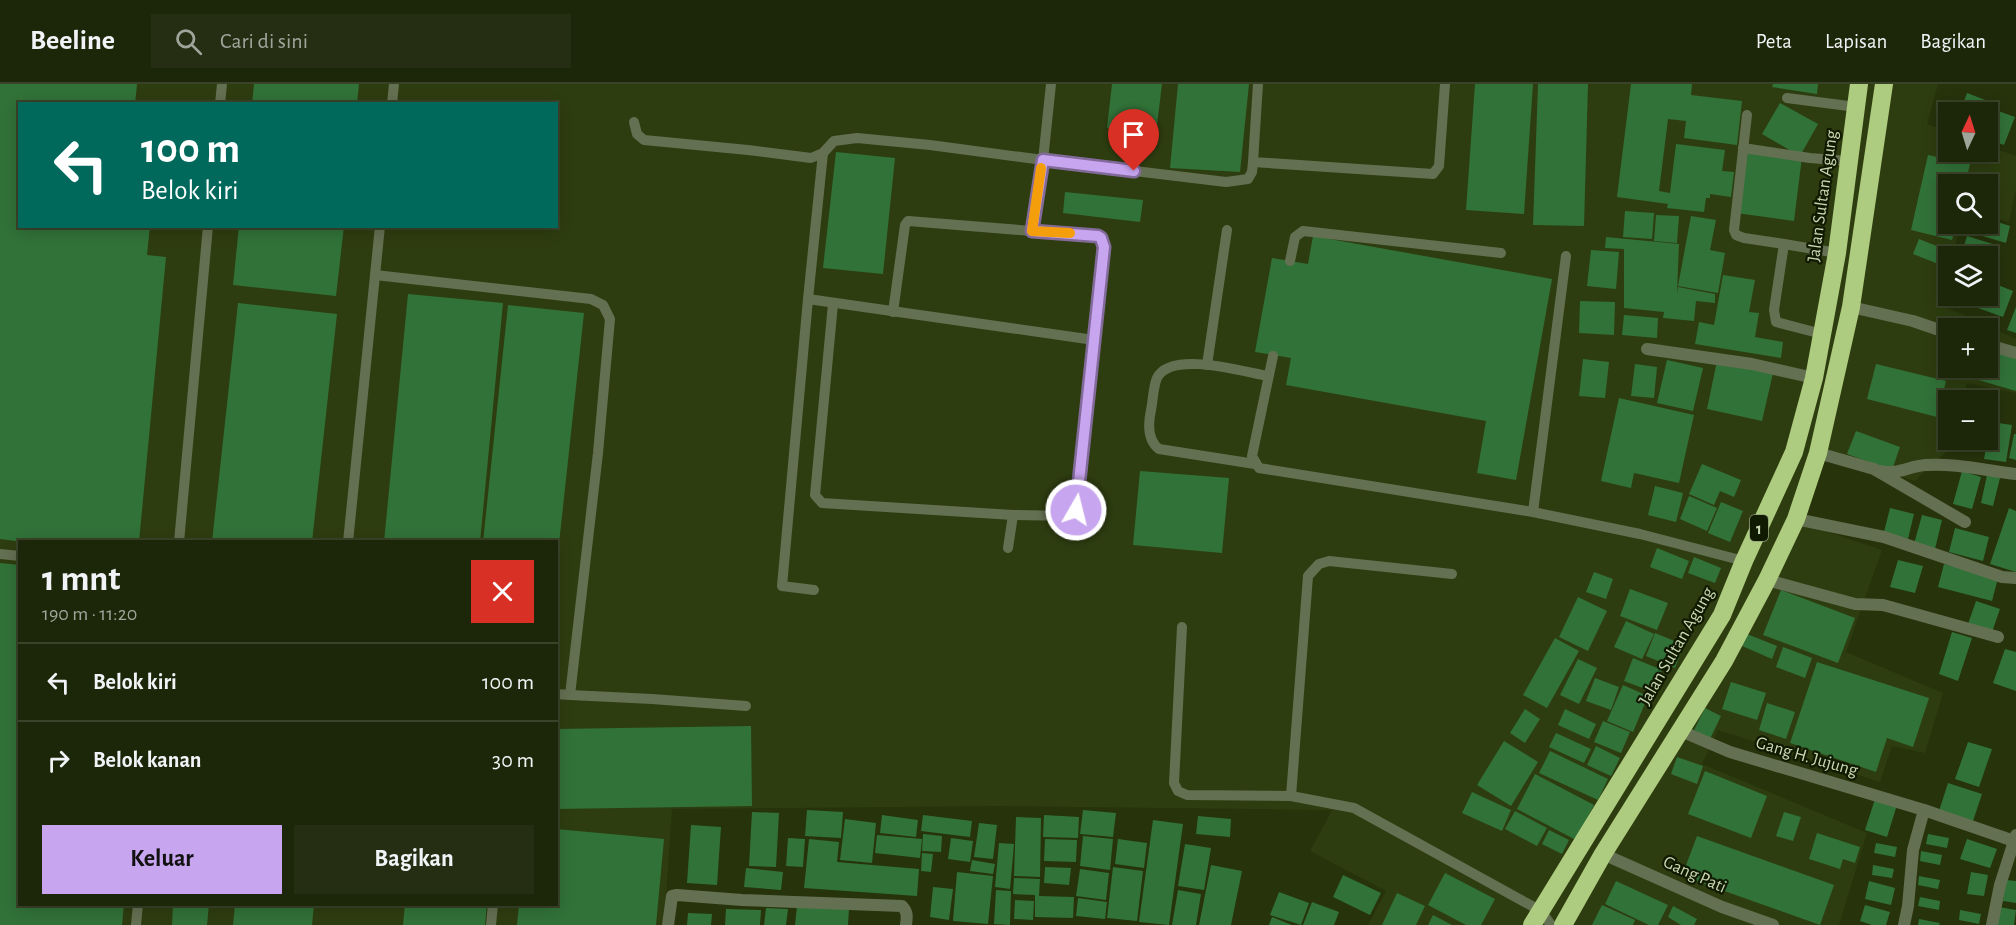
<!DOCTYPE html>
<html lang="id">
<head>
<meta charset="utf-8">
<style>
  :root { --surface:#1c2608; --page:#252e12; --text:#f1f3f6; --muted:#a0a59c; --line:#3a4329; --accent:#c8a5ef }
  body { margin:0; font-family:"Alegreya Sans",sans-serif; background:var(--page); color:var(--text); height:100vh; display:flex; flex-direction:column; font-size:22px; white-space:nowrap }
  * { box-sizing:border-box; margin:0 }
  p { font-size:20px; color:var(--muted) }
  .icon { flex:none; width:33px; height:33px; fill:none; stroke:currentColor; stroke-width:2; stroke-linecap:round; stroke-linejoin:round }
  .map { position:relative; flex:1; overflow:hidden }
  .sheet { position:absolute; left:18px; top:456px; width:540px; height:366px; display:flex; flex-direction:column; background:var(--surface); border-radius:0px; box-shadow:0 3px 15px #0003,0 0 0 2px var(--line) }
  .sheet>* { flex:none }
  .top-card { position:absolute; left:18px; top:18px; width:540px; height:126px; border-radius:0px; box-shadow:0 3px 15px #0003,0 0 0 2px var(--line); background:#00695c; color:#fff; overflow:hidden }
  .needle { width:39px; rotate:4deg }
  .buttons { position:absolute; left:1938px; top:18px; display:grid; gap:12px }
  .buttons a { display:grid; place-items:center; width:60px; height:60px; border-radius:0px; background:var(--surface); box-shadow:0 3px 15px #0003,0 0 0 2px var(--line); font-size:30px }
  .pin { position:absolute; display:grid; place-items:center; width:51px; height:51px; color:#fff; margin:-62px -26px; border-radius:50% 50% 50% 0; rotate:-45deg; box-shadow:0 0 6px #0007 }
  .pin .icon { rotate:45deg }
  .me { position:absolute; width:66px; margin:-33px; rotate:8deg; stroke-linejoin:round; filter:drop-shadow(0 0 4px #0008) }
  .turn { display:flex; align-items:center; gap:21px; height:126px; padding:0 24px; font-size:27px }
  .turn .icon { width:78px; height:78px; stroke-width:2.5 }
  .turn b { display:block; font-size:42px; line-height:51px }
  .round { display:grid; place-items:center; flex:none; width:63px; height:63px; border-radius:0px; background:var(--page) }
  .headline { display:flex; align-items:center; justify-content:space-between; height:102px; padding:0 24px }
  h1 { font-size:36px; font-weight:600; line-height:45px }
  .action { display:flex; gap:12px; margin-top:auto; padding:12px 24px }
  .action a { flex:1; height:69px; border-radius:0px; background:var(--accent); color:#111; font-size:24px; font-weight:600; line-height:69px; text-align:center }
  .action a+a { background:var(--page); color:var(--text) }
  ul { padding:0; list-style:none }
  li { display:flex; align-items:center; gap:18px; height:78px; padding:0 24px; border-top:2px solid var(--line) }
  li div { flex:1 }
  li b { display:block; font-size:22px }
  li em { font-style:normal }
  header { display:flex; align-items:center; gap:36px; box-sizing:border-box; height:84px; padding:0 30px; background:var(--surface); border-bottom:2px solid var(--line) }
  header strong { font-size:28px }
  nav { display:flex; gap:33px; margin-inline-start:auto; font-size:21px }
  .search { width:420px; height:54px; background:var(--page); display:flex; align-items:center; gap:15px; box-sizing:border-box; padding:0 21px; border-radius:0px; color:var(--muted); font-size:22px }
  .map>svg:first-child { display:block }
  .built { fill:#2e3d10; fill-rule:evenodd }
  .building { fill:#317238 }
  .lines { fill:none; stroke-linecap:round; stroke-linejoin:round }
  .lane { stroke:#647052; stroke-width:10 }
  .street { stroke:#647052; stroke-width:12 }
  .highway { stroke:#aecc7f; stroke-width:18 }
  .route-casing { stroke:#826b9b; stroke-width:15 }
  .route { stroke:#c8a5ef; stroke-width:10 }
  .slow { stroke:#f59e0b; stroke-width:10 }
  .labels { text-anchor:middle; stroke-width:4.5; stroke-linejoin:round; paint-order:stroke }
  .shield { fill:#101a00; stroke:#919f7d; stroke-width:1.5 }
  .shield-label { font-size:16px; font-weight:bold; fill:#c8d8b2 }
  .street-label { font-size:18px; fill:#c8d8b2; stroke:#101a00 }
</style>
</head>
<body>
<header>
<strong>Beeline</strong>
<div class="search"><svg class="icon" aria-label="search" viewBox="0 0 24 24"><circle cx="10" cy="10" r="6"/><path d="M15 15l6 6"/></svg>Cari di sini</div>
<nav><a>Peta</a><a>Lapisan</a><a>Bagikan</a></nav>
</header>
<div class="map">
<svg width="2016" height="841" viewBox="0 0 2016 841">
  <rect width="100%" height="100%" fill="#26330b"/>
  <!-- built -->
  <path class="built" d="M0,0H1938L1927,40L1948,48V68H1988V62L2016,72V105L2009,138L1988,132V100H1948V140H1961L1952,172H1948V187L1939,220L2016,255V309L1967,299L1962,316H1948V356H1951L1949,365L1915,397L1818,369L1796,437L1882,466L1846,568L1943,609L1925,669L1892,662L1880,698L1718,646L1702,680L1867,749L1839,841H1368L1386,807L1310,767L1332,726L1002,722L672,725L664,841H0ZM20,20H556V142H20ZM1948,244H1988V284H1948ZM20,458H556V820H20Z"/>
  <!-- building -->
  <g class="building">
    <path d="M0,0H137L135,20H20V142H150L147,171L166,173L139,458H23L0,455Z"/>
    <path d="M254,0H359L357,20H252Z"/>
    <path d="M1112,0H1162L1156,49L1107,44Z"/>
    <path d="M1178,0H1249L1240,88L1170,84Z"/>
    <path d="M1475,0H1533L1524,130L1466,126Z"/>
    <path d="M1538,0H1588L1584,142L1533,141Z"/>
    <path d="M1631,0H1692L1691,11L1742,17L1737,61L1684,54L1686,37L1668,35L1659,107L1670,109L1676,60L1725,66L1722,87L1734,88L1731,113L1710,110V114H1706L1704,128L1667,124L1668,120L1617,113Z"/>
    <path d="M1773,0H1818L1817,10L1772,3Z"/>
    <path d="M1967,9L1988,17L1984,28H1960Z"/>
    <path d="M1780,19L1818,40L1800,72L1762,50Z"/>
    <path d="M1990,24L2015,33L2004,61L1988,55V31Z"/>
    <path d="M1743,64L1802,73L1794,137L1736,129Z"/>
    <path d="M836,68L895,74L883,190L823,184Z"/>
    <path d="M1928,71L1970,80L1965,100H1948V140H1956L1952,156L1911,146Z"/>
    <path d="M1065,108L1143,116L1140,138L1063,129Z"/>
    <path d="M1625,127L1654,129L1652,155L1623,153Z"/>
    <path d="M1656,131L1679,132L1677,159L1654,157Z"/>
    <path d="M1691,132L1716,136L1710,166L1725,169L1718,209L1678,202Z"/>
    <path d="M1988,135L2010,142L2006,159L1969,148L1971,140H1988Z"/>
    <path d="M239,142H344L336,212L233,201Z"/>
    <path d="M1313,152L1552,195L1516,396L1477,389L1486,337L1286,301L1291,274L1255,268L1272,174L1308,180Z"/>
    <path d="M1967,152L1999,162L1991,189L1988,188V172H1961Z"/>
    <path d="M1606,153L1679,160L1677,209L1678,203L1715,210V219L1696,217L1694,237L1663,234L1664,228L1624,224V165L1605,164Z"/>
    <path d="M1919,155L1952,168L1946,183L1913,170Z"/>
    <path d="M1591,166L1619,168L1616,205L1587,202Z"/>
    <path d="M1723,191L1755,196L1749,228L1759,229L1755,253L1783,258L1781,274L1695,260L1699,238L1714,241Z"/>
    <path d="M1988,197L2013,207L2003,233L1978,224L1982,212H1988Z"/>
    <path d="M408,210L503,219L480,458H384Z"/>
    <path d="M1580,217L1615,218L1614,251L1579,249Z"/>
    <path d="M238,219L337,230L312,458H212Z"/>
    <path d="M508,221L584,229L558,469H556V458H483Z"/>
    <path d="M2016,223V249L2007,246Z"/>
    <path d="M1624,231L1658,234L1657,254L1622,251Z"/>
    <path d="M1988,266L2016,274V307L1968,293L1971,284H1988Z"/>
    <path d="M1583,275L1609,278L1605,314L1579,312Z"/>
    <path d="M1667,276L1703,284L1693,327L1657,319Z"/>
    <path d="M1717,277L1773,289L1762,337L1707,325Z"/>
    <path d="M1635,280L1657,283L1654,314L1631,312Z"/>
    <path d="M1876,280L1946,297L1937,333L1867,315Z"/>
    <path d="M1619,314L1694,331L1679,399L1634,389L1631,404L1601,397Z"/>
    <path d="M1991,338L2012,341L2006,378L1984,375Z"/>
    <path d="M1856,347L1900,363L1892,386L1847,370Z"/>
    <path d="M2014,350H2016V376L2009,374Z"/>
    <path d="M1702,380L1741,396L1734,413L1720,407L1714,421L1689,410Z"/>
    <path d="M1140,387L1229,394L1222,469L1133,461Z"/>
    <path d="M1962,387L1981,393L1972,425L1953,420Z"/>
    <path d="M1987,391L2000,394L1993,422L1981,419Z"/>
    <path d="M1655,402L1683,409L1676,438L1648,431Z"/>
    <path d="M1689,412L1717,424L1707,447L1680,435Z"/>
    <path d="M1721,418L1743,427L1730,458L1708,449Z"/>
    <path d="M1890,424L1914,430L1908,455L1884,448Z"/>
    <path d="M2009,424L2016,427V488L1990,480Z"/>
    <path d="M1922,431L1942,436L1935,465L1914,460Z"/>
    <path d="M1955,444L1989,453L1983,477L1949,468Z"/>
    <path d="M1657,464L1689,477L1682,495L1650,483Z"/>
    <path d="M1694,473L1721,484L1715,499L1688,489Z"/>
    <path d="M1898,476L1923,482L1915,509L1890,503Z"/>
    <path d="M0,479L20,481V820H124L122,841H0Z"/>
    <path d="M1944,480L1998,494L1992,517L1938,503Z"/>
    <path d="M1594,488L1613,495L1606,515L1586,508Z"/>
    <path d="M1630,505L1668,519L1657,546L1620,532Z"/>
    <path d="M1781,506L1855,534L1838,579L1763,551Z"/>
    <path d="M1578,513L1607,527L1588,567L1559,553Z"/>
    <path d="M1976,517L2000,525L1992,548L1968,540Z"/>
    <path d="M1626,537L1654,550L1642,575L1614,563Z"/>
    <path d="M1952,548L1972,554L1958,597L1939,590Z"/>
    <path d="M1655,549L1684,561L1675,584L1646,572Z"/>
    <path d="M1747,550L1777,562L1772,575L1742,562Z"/>
    <path d="M1555,554L1579,567L1547,624L1523,611Z"/>
    <path d="M1783,563L1812,574L1805,594L1776,583Z"/>
    <path d="M2005,565L2016,568V607L1993,599Z"/>
    <path d="M1633,574L1662,586L1653,608L1624,597Z"/>
    <path d="M1578,575L1597,584L1579,620L1560,611Z"/>
    <path d="M1817,578L1929,614L1913,663L1887,654L1876,688L1790,659Z"/>
    <path d="M1595,594L1619,603L1611,626L1586,617Z"/>
    <path d="M1731,598L1766,609L1757,636L1722,625Z"/>
    <path d="M1623,601L1648,612L1633,648L1607,637Z"/>
    <path d="M1767,619L1795,628L1786,655L1759,646Z"/>
    <path d="M1705,624L1721,632L1710,655L1694,646Z"/>
    <path d="M1525,625L1540,635L1525,659L1510,649Z"/>
    <path d="M1565,625L1596,640L1589,655L1558,641Z"/>
    <path d="M1603,637L1630,648L1621,669L1594,658Z"/>
    <path d="M751,642L752,722L556,725V645Z"/>
    <path d="M1556,649L1591,665L1584,679L1549,663Z"/>
    <path d="M1504,657L1538,678L1511,722L1477,701Z"/>
    <path d="M1968,658L1992,665L1979,703L1955,695Z"/>
    <path d="M1596,662L1620,674L1611,692L1587,681Z"/>
    <path d="M1550,667L1608,695L1598,716L1539,689Z"/>
    <path d="M1677,673L1703,682L1697,700L1671,690Z"/>
    <path d="M1705,687L1767,712L1751,754L1688,730Z"/>
    <path d="M1535,690L1594,721L1576,756L1517,725Z"/>
    <path d="M1948,699L1982,710L1973,737L1939,727Z"/>
    <path d="M1472,708L1511,726L1502,747L1462,729Z"/>
    <path d="M1875,715L1897,721L1887,753L1865,746Z"/>
    <path d="M807,726L843,728L841,754L805,752Z"/>
    <path d="M1083,726L1116,729L1113,753L1080,750Z"/>
    <path d="M1515,727L1547,744L1537,762L1505,745Z"/>
    <path d="M752,728L779,729L776,783L749,782Z"/>
    <path d="M1784,728L1801,733L1793,757L1776,752Z"/>
    <path d="M882,731L918,736L916,753L880,749Z"/>
    <path d="M923,731L972,737L970,753L921,747Z"/>
    <path d="M1044,731L1079,733L1078,754L1043,753Z"/>
    <path d="M1198,732L1231,735L1230,753L1196,750Z"/>
    <path d="M1016,733L1041,734L1040,793L1014,792Z"/>
    <path d="M845,735L876,739L872,779L840,776Z"/>
    <path d="M1153,736L1183,740L1169,841L1139,838Z"/>
    <path d="M979,739L997,741L993,775L974,773Z"/>
    <path d="M691,741L721,743L717,801L687,799Z"/>
    <path d="M556,745L664,755L656,841H517L519,820H556Z"/>
    <path d="M1549,746L1569,756L1562,770L1542,760Z"/>
    <path d="M1817,749L1860,763L1855,779L1843,775L1840,785L1809,775Z"/>
    <path d="M923,750L942,752L941,768L922,767Z"/>
    <path d="M1928,750L1949,754L1947,764L1926,760Z"/>
    <path d="M877,751L922,755L920,774L875,769Z"/>
    <path d="M1083,752L1113,755L1110,786L1080,782Z"/>
    <path d="M1697,752L1834,801L1820,841L1682,792Z"/>
    <path d="M788,754L805,755L803,783L786,782Z"/>
    <path d="M951,754L973,757L970,778L948,775Z"/>
    <path d="M809,755L839,758L837,778L919,785L917,812L804,804Z"/>
    <path d="M1045,755L1077,756L1076,778L1044,777Z"/>
    <path d="M1118,755L1147,759L1144,784L1115,780Z"/>
    <path d="M1967,755L1997,765L1990,784L1960,775Z"/>
    <path d="M999,759L1014,760L1010,805L995,803Z"/>
    <path d="M1876,759L1897,763L1895,773L1874,769Z"/>
    <path d="M1185,760L1211,764L1204,806L1178,802Z"/>
    <path d="M1921,767L1942,771L1940,781L1920,777Z"/>
    <path d="M922,769L933,770L931,788L921,787Z"/>
    <path d="M972,776L995,780L993,790L970,787Z"/>
    <path d="M1211,781L1242,787L1231,841H1199Z"/>
    <path d="M1873,781L1894,785L1892,794L1872,791Z"/>
    <path d="M1045,783L1071,784L1069,801L1044,799Z"/>
    <path d="M1113,783L1143,787L1137,837L1107,834Z"/>
    <path d="M746,784L783,788L781,806L744,803Z"/>
    <path d="M1080,785L1109,789L1106,816L1076,812Z"/>
    <path d="M957,788L993,792L988,840L953,837Z"/>
    <path d="M1971,788L1988,791L1984,812L1967,810Z"/>
    <path d="M1445,789L1495,815L1481,841H1466L1428,821Z"/>
    <path d="M1343,791L1381,809L1370,831L1333,813Z"/>
    <path d="M1919,792L1940,796L1938,805L1918,801Z"/>
    <path d="M1014,794L1040,795L1039,812L1074,813L1073,834L1035,833V811L1013,810Z"/>
    <path d="M2006,796L2016,797V819L2003,817Z"/>
    <path d="M1616,797L1668,821L1658,841H1649L1605,820Z"/>
    <path d="M1869,797L1895,804L1891,821L1865,815Z"/>
    <path d="M933,803L953,805L949,836L930,833Z"/>
    <path d="M996,806L1011,807L1010,841L994,840Z"/>
    <path d="M1178,806L1201,810L1196,841H1172Z"/>
    <path d="M1279,808L1309,819L1301,841L1270,831Z"/>
    <path d="M1397,809L1425,822L1416,841H1382Z"/>
    <path d="M1920,813L1940,817L1939,826L1918,822Z"/>
    <path d="M1078,814L1107,818L1105,835L1076,832Z"/>
    <path d="M1015,816L1034,817L1033,836L1014,835Z"/>
    <path d="M1312,818L1339,828L1334,841H1303Z"/>
    <path d="M173,820H209L207,841H172Z"/>
    <path d="M235,820H314L312,841H233Z"/>
    <path d="M405,820H487L485,841H403Z"/>
    <path d="M1602,821L1635,836L1633,841H1592Z"/>
    <path d="M1865,821L1890,828L1886,841H1872L1860,837Z"/>
    <path d="M797,822L849,825L848,841H795Z"/>
    <path d="M1673,822L1697,835L1694,841H1681L1668,833Z"/>
    <path d="M1999,823L2016,826L2014,841H1996Z"/>
    <path d="M766,824L788,825L786,841H764Z"/>
    <path d="M726,825L761,826L760,841H725Z"/>
    <path d="M1960,826L1981,830L1979,840L1959,836Z"/>
    <path d="M688,829L712,830L711,841H687Z"/>
    <path d="M1433,831L1452,841H1428Z"/>
    <path d="M1272,833L1292,841H1269Z"/>
    <path d="M1919,835L1940,839L1939,841H1918Z"/>
  </g>
  <g class="lines">
    <!-- lane -->
    <g class="lane">
      <path d="M1051,0L1043,76L1226,98L1248,95L1252,88L1253,78"/>
      <path d="M1258,0L1253,78L1433,90L1439,82L1445,0"/>
      <path d="M1787,14L1856,23"/>
      <path d="M220,20L222,0"/>
      <path d="M392,20L394,0"/>
      <path d="M1747,31L1734,146L1736,151L1744,154L1784,160"/>
      <path d="M634,38L637,50L644,56L748,66L811,74L823,69L834,57L857,54L930,61L1043,76L1032,147L1098,152L1101,154L1104,163L1078,420L1071,432L1013,431L822,419L815,411L833,220"/>
      <path d="M1743,64L1810,74L1848,77"/>
      <path d="M1290,177L1295,153L1303,147L1501,169"/>
      <path d="M375,191L591,215L603,221L610,235L598,369L570,611L556,610"/>
      <path d="M808,215L1094,256"/>
      <path d="M893,228L905,141L908,137L1032,147"/>
      <path d="M1822,250L1776,238L1774,226L1784,160L1837,169"/>
      <path d="M1273,272L1252,372L1259,384L1533,428L1640,450L1744,477"/>
      <path d="M1207,281L1227,146"/>
      <path d="M1255,380L1159,365C1147,356 1148,340 1151,326C1153,317 1153,303 1157,294C1171,266 1244,288 1268,292"/>
      <path d="M1533,428L1566,172"/>
      <path d="M179,458L208,142"/>
      <path d="M348,458L380,142"/>
      <path d="M1008,464L1013,431"/>
      <path d="M0,470L20,472"/>
      <path d="M814,506L782,502L808,215L823,69"/>
      <path d="M1182,543L1174,699L1178,707L1187,711L1291,712L1354,724L1541,827L1551,841"/>
      <path d="M570,611L652,615L746,622"/>
      <path d="M1291,712L1308,492L1319,480L1329,477L1452,490"/>
      <path d="M136,841L138,820"/>
      <path d="M491,841L493,820"/>
    </g>
    <!-- street -->
    <g class="street">
      <path d="M1851,223L1913,237L1948,249"/>
      <path d="M1988,261L2016,269"/>
      <path d="M1647,265L1752,280L1814,294"/>
      <path d="M1818,369L1874,385L1965,438"/>
      <path d="M1881,387C1898,391 1909,382 1926,381C1956,379 1987,387 2016,390"/>
      <path d="M1796,435L1884,453L2002,493L2016,494"/>
      <path d="M1767,496L1855,520L1883,521L1998,553"/>
      <path d="M1681,647L1730,668L1924,726L2014,757"/>
      <path d="M1603,770L1722,823L1773,841"/>
      <path d="M668,841L672,812L677,811L742,816L902,822C908,828 907,833 906,841"/>
      <path d="M1904,841L1908,822L1913,766L1924,726"/>
      <path d="M1992,841L2000,801L2016,751"/>
    </g>
    <!-- highway -->
    <g class="highway">
      <path d="M1532,841L1722,531L1744,477L1794,368L1814,294L1837,169L1859,0"/>
      <path d="M1563,841L1603,770L1724,577L1767,496L1796,435L1818,369L1851,223L1884,0"/>
    </g>
  </g>
  <g class="lines">
    <defs>
      <path id="route" d="M1076,426L1104,163L1101,154L1098,152L1032,147L1043,76L1134,87"/>
    </defs>
    <!-- route casing -->
    <use href="#route" class="route-casing"/>
    <!-- route -->
    <use href="#route" class="route"/>
    <!-- slow -->
    <path class="slow" d="M1041,84L1032,147L1070,149"/>
  </g>
  <g class="labels">
    <!-- shield labels -->
    <rect class="shield" x="1750" y="431" width="18" height="26" rx="4.5"/>
    <g class="shield-label">
      <text x="1759" y="450">1</text>
    </g>
    <!-- street labels -->
    <g class="street-label">
      <text transform="translate(1822 112) rotate(-82)" y="6">Jalan Sultan Agung</text>
      <text transform="translate(1676 562) rotate(-60)" y="6">Jalan Sultan Agung</text>
      <text transform="translate(1807 672) rotate(16)" y="6">Gang H. Jujung</text>
      <text transform="translate(1695 790) rotate(24)" y="6">Gang Pati</text>
    </g>
  </g>
</svg>
<div class="buttons">
<a><svg class="needle" viewBox="-14 -14 28 28"><path d="M0-13l5 13h-10z" fill="#e53935"/><path d="M0 13l5-13h-10z" fill="#a0a59c"/></svg></a>
<a><svg class="icon" aria-label="search" viewBox="0 0 24 24"><circle cx="10" cy="10" r="6"/><path d="M15 15l6 6"/></svg></a>
<a><svg class="icon" aria-label="layers" viewBox="0 0 24 24"><path d="M12 4l9 5-9 5-9-5zM3 14l9 5 9-5"/></svg></a>
<a>+</a>
<a>−</a>
</div>
<div class="pin" style="left:1134px;top:87px;background:#d93025"><svg class="icon" aria-label="arrive" viewBox="0 0 24 24"><path d="M6 21V4h12l-3 4 3 4H6"/></svg></div>
<svg class="me" style="left:1076px;top:426px" viewBox="-20 -20 40 40"><circle r="17" fill="#c8a5ef" stroke="#fff" stroke-width="3"/><path d="M0-11L8 9 0 5-8 9z" fill="#fff"/></svg>
<div class="top-card">
<div class="turn"><svg class="icon" aria-label="left" viewBox="0 0 24 24"><path d="M17 20v-9H6M10 6l-5 5 5 5"/></svg><div><b>100 m</b>Belok kiri</div></div>
</div>
<section class="sheet">
<div class="headline"><div><h1>1 mnt</h1><p>190 m · 11:20</p></div><a class="round" style="background:#d93025;color:#fff"><svg class="icon" aria-label="close" viewBox="0 0 24 24"><path d="M6 6l12 12M18 6L6 18"/></svg></a></div>
<ul>
<li><svg class="icon" aria-label="left" viewBox="0 0 24 24"><path d="M17 20v-9H6M10 6l-5 5 5 5"/></svg><div><b>Belok kiri</b></div><em>100 m</em></li>
<li><svg class="icon" aria-label="right" viewBox="0 0 24 24"><path d="M7 20v-9h11M14 6l5 5-5 5"/></svg><div><b>Belok kanan</b></div><em>30 m</em></li>
</ul>
<div class="action"><a>Keluar</a><a>Bagikan</a></div>
</section>
</div>
</body>
</html>
